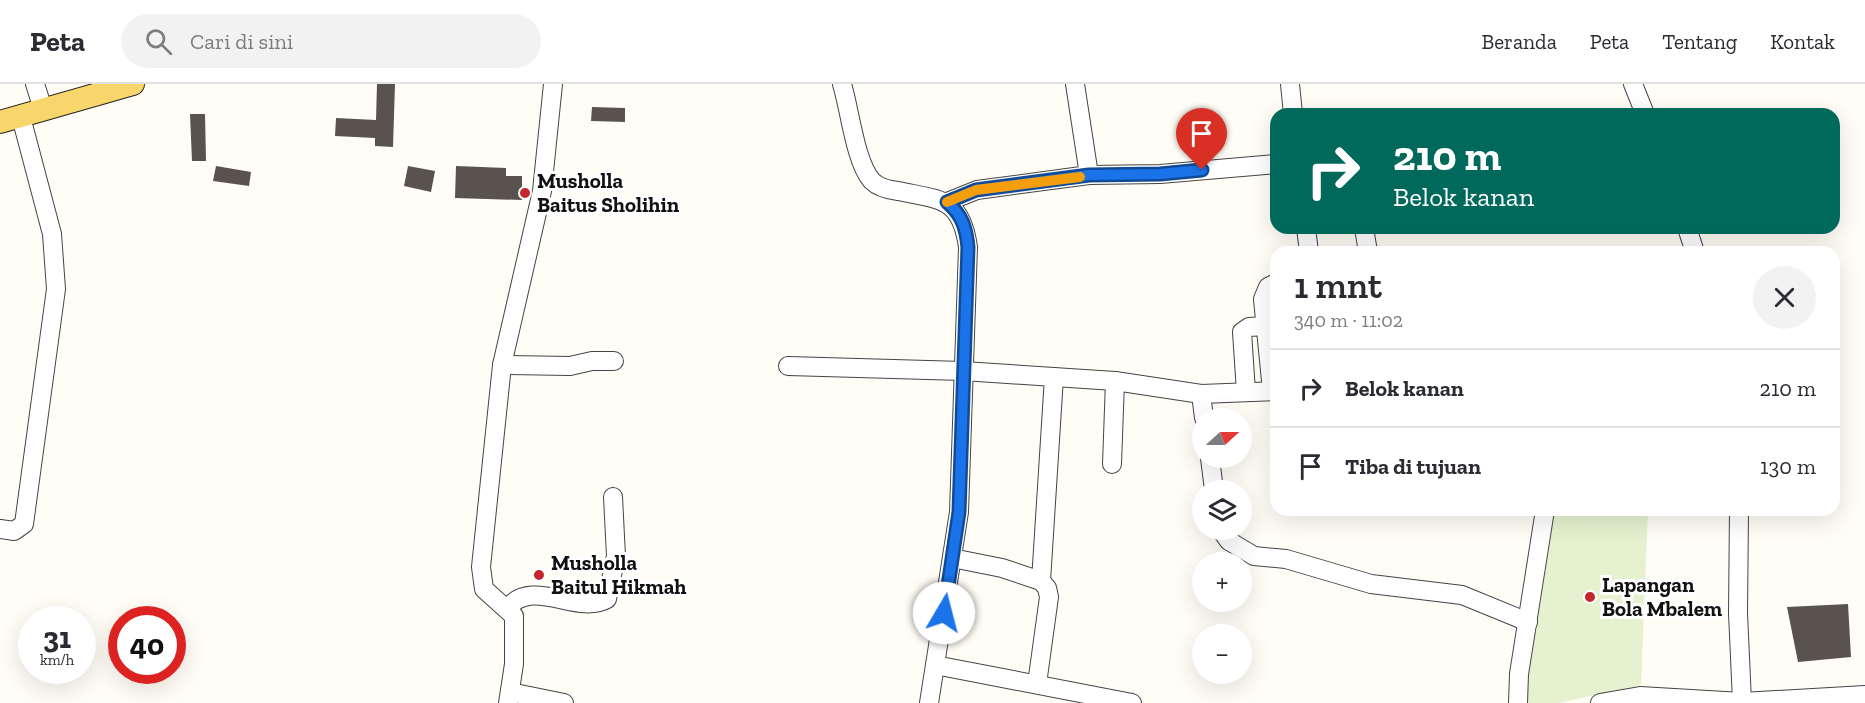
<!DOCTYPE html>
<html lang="id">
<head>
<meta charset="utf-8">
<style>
  :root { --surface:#fff; --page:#f2f2f3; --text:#2b2b33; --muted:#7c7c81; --line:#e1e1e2 }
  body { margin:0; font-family:"Zilla Slab",serif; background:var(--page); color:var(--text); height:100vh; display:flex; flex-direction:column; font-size:22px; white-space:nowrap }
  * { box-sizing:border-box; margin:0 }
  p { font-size:20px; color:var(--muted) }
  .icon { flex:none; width:33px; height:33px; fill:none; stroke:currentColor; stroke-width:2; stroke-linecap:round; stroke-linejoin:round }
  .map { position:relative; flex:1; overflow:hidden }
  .details { position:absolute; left:1270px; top:162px; width:570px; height:270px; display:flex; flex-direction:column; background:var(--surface); border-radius:18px; box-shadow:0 6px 24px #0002 }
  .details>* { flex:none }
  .hud { position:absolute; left:1270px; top:24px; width:570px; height:126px; border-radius:18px; box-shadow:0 6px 24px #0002; background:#00695c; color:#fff; overflow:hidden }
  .needle { width:39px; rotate:69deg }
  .controls { position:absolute; left:1192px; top:324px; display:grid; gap:12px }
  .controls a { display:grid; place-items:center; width:60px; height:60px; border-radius:50%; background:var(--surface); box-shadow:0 6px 24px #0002; font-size:30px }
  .speed { position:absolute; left:18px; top:522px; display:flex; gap:12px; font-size:30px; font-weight:700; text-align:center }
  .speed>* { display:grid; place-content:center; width:78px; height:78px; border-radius:50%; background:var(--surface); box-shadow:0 6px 24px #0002; line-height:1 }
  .speed small { font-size:15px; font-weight:400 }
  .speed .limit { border:9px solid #d22; background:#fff; color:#111 }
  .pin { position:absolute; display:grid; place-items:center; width:51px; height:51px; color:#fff; margin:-62px -26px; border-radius:50% 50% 50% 0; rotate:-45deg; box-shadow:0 0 6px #0007 }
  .pin .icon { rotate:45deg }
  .me { position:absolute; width:66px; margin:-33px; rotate:8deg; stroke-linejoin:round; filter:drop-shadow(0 0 4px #0008) }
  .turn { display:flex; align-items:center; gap:21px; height:126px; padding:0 24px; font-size:27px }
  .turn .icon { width:78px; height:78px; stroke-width:2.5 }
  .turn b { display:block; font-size:42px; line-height:51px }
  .round { display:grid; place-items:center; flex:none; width:63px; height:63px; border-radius:32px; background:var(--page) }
  .overview { display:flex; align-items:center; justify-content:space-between; height:102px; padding:0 24px }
  h1 { font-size:36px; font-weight:600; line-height:45px }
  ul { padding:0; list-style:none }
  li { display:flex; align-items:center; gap:18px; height:78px; padding:0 24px; border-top:2px solid var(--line) }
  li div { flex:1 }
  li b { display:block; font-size:22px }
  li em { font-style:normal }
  header { display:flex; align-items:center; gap:36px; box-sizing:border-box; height:84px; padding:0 30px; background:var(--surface); border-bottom:2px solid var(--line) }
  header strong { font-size:28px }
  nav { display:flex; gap:33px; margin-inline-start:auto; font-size:21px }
  .search { width:420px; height:54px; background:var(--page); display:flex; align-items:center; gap:15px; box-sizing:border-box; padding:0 21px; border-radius:33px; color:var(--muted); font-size:22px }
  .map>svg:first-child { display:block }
  .pitch { fill:#e6f2cf }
  .building { fill:#5a524d }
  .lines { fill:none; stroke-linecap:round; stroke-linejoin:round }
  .minor-casing { stroke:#444; stroke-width:20 }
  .major-casing { stroke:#222; stroke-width:24 }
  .minor { stroke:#fff; stroke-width:18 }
  .major { stroke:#f9d66b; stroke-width:22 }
  .route-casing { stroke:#114b97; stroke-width:15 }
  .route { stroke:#1a73e8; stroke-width:10 }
  .slow { stroke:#f59e0b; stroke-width:10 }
  .poi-dot { fill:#c4262e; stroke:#fff; stroke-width:2 }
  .labels { text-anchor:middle; stroke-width:6; stroke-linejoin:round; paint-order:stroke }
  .poi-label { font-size:21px; font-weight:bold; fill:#111; stroke:#fff; text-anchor:start }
</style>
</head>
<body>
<header>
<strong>Peta</strong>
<div class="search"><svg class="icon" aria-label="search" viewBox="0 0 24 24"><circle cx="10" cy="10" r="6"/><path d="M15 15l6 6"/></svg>Cari di sini</div>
<nav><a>Beranda</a><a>Peta</a><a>Tentang</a><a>Kontak</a></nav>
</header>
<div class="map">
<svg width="1865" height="619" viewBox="0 0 1865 619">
  <rect width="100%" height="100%" fill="#fffdf5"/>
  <!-- pitch -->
  <path class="pitch" d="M1547,426H1648L1641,601L1559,619H1520Z"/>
  <!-- building -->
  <g class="building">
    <path d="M377,0H395L393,63L375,62V54L335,52L336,34L376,36Z"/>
    <path d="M592,23L625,24V38L591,37Z"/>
    <path d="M190,30H205L206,77H192Z"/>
    <path d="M216,82L251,88L249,102L213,97Z"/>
    <path d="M408,82L435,87L431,108L404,102Z"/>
    <path d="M456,82L506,84V92H522V116L455,114Z"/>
    <path d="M1848,520L1851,573L1798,578L1787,523Z"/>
  </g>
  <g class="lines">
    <defs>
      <g id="minor">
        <path d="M35,0L43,25"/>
        <path d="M842,0C850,26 855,78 872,97C878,103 889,106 898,107C940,116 961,113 968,163L959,428L929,619"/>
        <path d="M1075,0L1089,91"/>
        <path d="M1290,0L1293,30"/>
        <path d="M1633,0L1645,30"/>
        <path d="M947,118L977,106L1089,91L1160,90L1276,80"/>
        <path d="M1306,144L1309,168"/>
        <path d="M1364,144L1368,168"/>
        <path d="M1687,144L1695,168"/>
        <path d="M502,281L570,282L592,277H614"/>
        <path d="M788,282L963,287L1115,297L1201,310L1276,307"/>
        <path d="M1272,307L1263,215L1268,203L1276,199"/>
        <path d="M1246,308L1242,248L1249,243L1265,242"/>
        <path d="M1201,310L1204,334"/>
        <path d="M1210,374L1214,406"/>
        <path d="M1112,380L1115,297"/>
        <path d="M1739,426L1738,529L1742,618"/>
        <path d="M0,445L14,447L24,440L56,205L52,150L21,33"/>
        <path d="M1221,446L1229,457L1254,472L1286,475L1371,500L1462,511L1528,538"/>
        <path d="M952,474L1002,484L1041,497"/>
        <path d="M507,525C532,492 577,532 607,515L616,472L613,413"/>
        <path d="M935,581L1132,619"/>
        <path d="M1037,600L1049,513L1047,504L1041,497L1054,293"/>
        <path d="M510,608L564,619"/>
        <path d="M508,619L514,580V532L484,505L481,483L502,281L542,107L553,0"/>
        <path d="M1518,619L1519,590L1545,426"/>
        <path d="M1600,619L1640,612L1742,618L1865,611"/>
      </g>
      <path id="major" d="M0,38L133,0"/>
    </defs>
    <!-- minor casing -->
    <use href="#minor" class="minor-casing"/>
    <!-- major casing -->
    <use href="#major" class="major-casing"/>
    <!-- minor -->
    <use href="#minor" class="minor"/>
    <!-- major -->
    <use href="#major" class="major"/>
  </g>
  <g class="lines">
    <defs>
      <path id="route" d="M944,529L959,428L968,163C966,143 962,131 947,118L976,106L1089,91L1160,90L1202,86"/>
    </defs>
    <!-- route casing -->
    <use href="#route" class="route-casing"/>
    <!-- route -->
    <use href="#route" class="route"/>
    <!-- slow -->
    <path class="slow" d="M947,118L976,106L1080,93"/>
  </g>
  <!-- markers -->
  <g class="poi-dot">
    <circle cx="525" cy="109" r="6"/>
    <circle cx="539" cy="491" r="6"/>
    <circle cx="1590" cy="513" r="6"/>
  </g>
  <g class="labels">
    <!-- poi labels -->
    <g class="poi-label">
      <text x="537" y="104">Musholla<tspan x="537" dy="24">Baitus Sholihin</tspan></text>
      <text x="551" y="486">Musholla<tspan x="551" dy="24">Baitul Hikmah</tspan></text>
      <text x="1602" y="508">Lapangan<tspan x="1602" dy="24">Bola Mbalem</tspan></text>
    </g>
  </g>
</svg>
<div class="controls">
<a><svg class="needle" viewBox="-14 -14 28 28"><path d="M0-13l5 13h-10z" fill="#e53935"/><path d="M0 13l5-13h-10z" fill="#7c7c81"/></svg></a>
<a><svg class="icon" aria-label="layers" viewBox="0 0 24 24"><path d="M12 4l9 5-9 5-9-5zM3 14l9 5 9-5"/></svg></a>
<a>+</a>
<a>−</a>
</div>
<div class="speed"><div>31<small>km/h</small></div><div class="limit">40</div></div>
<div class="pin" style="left:1202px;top:86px;background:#d93025"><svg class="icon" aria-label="arrive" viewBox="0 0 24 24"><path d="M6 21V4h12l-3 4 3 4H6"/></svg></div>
<svg class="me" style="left:944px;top:529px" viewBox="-20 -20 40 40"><circle r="19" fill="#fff"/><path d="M0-13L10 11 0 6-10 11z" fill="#1a73e8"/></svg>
<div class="hud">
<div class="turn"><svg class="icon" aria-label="right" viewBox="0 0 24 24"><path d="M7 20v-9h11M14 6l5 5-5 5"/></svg><div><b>210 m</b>Belok kanan</div></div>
</div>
<section class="details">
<div class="overview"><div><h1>1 mnt</h1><p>340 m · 11:02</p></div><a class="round"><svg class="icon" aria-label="close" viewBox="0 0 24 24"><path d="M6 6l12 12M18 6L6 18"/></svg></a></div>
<ul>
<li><svg class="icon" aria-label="right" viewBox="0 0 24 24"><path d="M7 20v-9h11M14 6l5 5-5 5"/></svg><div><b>Belok kanan</b></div><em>210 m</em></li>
<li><svg class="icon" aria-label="arrive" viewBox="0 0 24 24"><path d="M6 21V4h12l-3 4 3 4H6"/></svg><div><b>Tiba di tujuan</b></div><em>130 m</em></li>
</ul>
</section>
</div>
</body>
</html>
